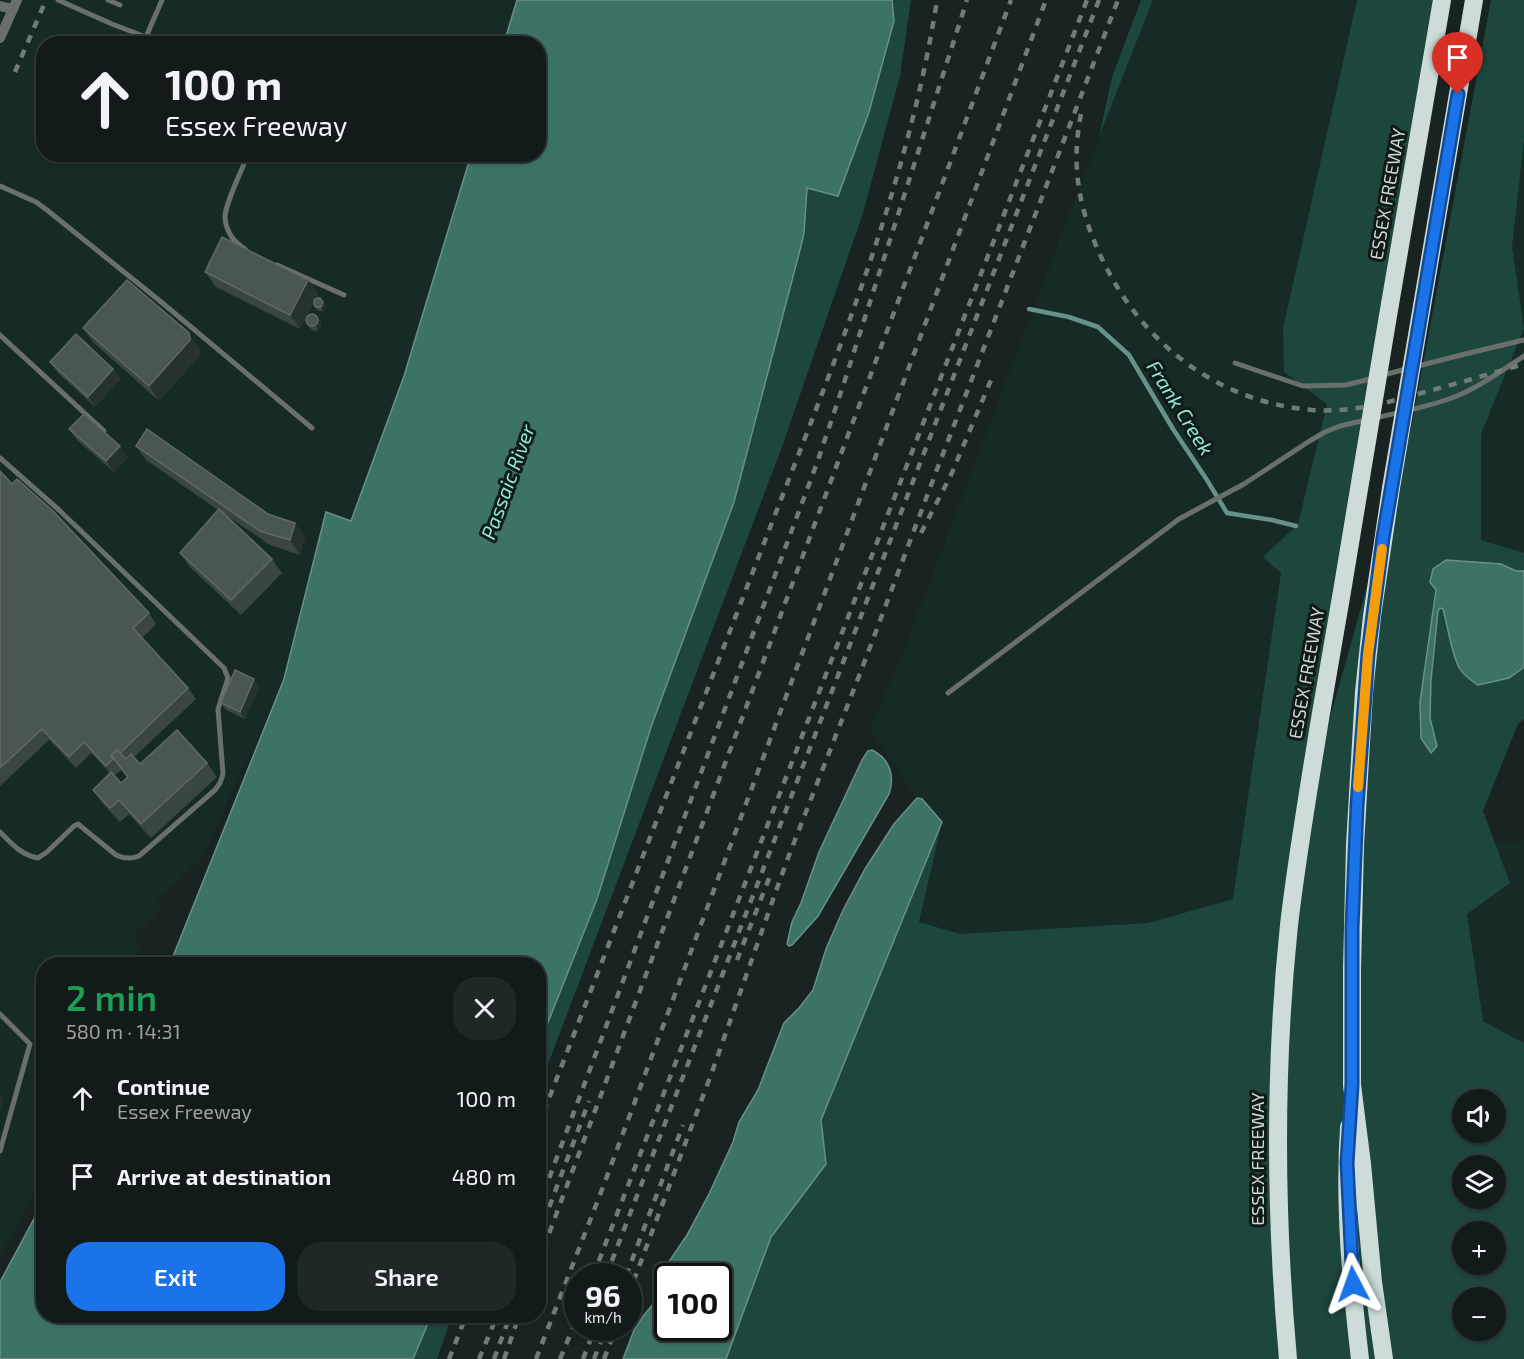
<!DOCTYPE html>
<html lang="en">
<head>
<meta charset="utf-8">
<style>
  :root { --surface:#131b1a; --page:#202827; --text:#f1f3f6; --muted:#9da1a2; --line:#323939; --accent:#1a73e8 }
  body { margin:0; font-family:"Exo 2",sans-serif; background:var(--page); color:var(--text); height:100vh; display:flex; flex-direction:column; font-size:22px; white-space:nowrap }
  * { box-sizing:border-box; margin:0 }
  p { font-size:20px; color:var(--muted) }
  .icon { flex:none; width:33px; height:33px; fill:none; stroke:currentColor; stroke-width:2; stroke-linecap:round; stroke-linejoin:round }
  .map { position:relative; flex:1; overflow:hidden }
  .side { position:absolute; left:36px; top:957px; width:510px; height:366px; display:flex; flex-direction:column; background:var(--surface); border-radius:24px; box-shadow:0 2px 4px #0004,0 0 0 2px var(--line) }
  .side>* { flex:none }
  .guide { position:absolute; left:36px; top:36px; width:510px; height:126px; border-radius:24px; box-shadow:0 2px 4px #0004,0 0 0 2px var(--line); background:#131b1a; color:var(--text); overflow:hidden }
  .buttons { position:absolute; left:1452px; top:1089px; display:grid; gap:12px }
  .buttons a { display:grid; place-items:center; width:54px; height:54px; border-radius:50%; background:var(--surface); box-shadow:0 2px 4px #0004,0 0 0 2px var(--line); font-size:30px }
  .speed { position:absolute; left:564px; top:1263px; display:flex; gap:12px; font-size:30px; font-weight:700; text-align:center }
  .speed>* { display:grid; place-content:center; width:78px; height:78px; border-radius:50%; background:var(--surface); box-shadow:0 2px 4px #0004,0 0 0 2px var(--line); line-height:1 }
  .speed small { font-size:15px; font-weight:400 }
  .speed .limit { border:3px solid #111; border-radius:9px; background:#fff; color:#111 }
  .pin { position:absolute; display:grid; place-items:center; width:51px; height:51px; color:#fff; margin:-62px -26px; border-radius:50% 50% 50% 0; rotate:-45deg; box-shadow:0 0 6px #0007 }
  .pin .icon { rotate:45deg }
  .me { position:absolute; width:66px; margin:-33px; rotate:356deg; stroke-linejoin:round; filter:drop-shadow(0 0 4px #0008) }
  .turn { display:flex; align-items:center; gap:21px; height:126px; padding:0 30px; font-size:27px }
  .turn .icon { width:78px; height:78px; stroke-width:2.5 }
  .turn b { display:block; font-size:42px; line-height:51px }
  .round { display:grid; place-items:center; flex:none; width:63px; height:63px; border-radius:24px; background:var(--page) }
  .overview { display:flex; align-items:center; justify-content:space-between; height:102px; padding:0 30px }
  h1 { font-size:36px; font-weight:600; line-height:45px; color:#1e9e55 }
  .primary-button { display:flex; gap:12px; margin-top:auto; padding:12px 30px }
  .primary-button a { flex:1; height:69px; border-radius:24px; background:var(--accent); color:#fff; font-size:24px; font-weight:600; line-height:69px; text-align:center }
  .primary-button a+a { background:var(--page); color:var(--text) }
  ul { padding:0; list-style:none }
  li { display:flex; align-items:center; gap:18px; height:78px; padding:0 30px }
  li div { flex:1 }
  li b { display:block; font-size:22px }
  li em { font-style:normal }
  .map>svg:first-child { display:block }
  .built { fill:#172b26 }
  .green { fill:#1d463d; fill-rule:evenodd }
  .water { fill:#3c7366; stroke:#689187; stroke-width:1.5; fill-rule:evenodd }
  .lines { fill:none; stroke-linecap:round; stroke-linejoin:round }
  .stream { stroke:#689187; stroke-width:4.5 }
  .service { stroke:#696f6d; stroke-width:5 }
  .minor { stroke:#696f6d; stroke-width:10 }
  .motorway { stroke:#cddcd8; stroke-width:18 }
  .rail { stroke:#717b78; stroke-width:4.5; stroke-dasharray:8 8; stroke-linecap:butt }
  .motorway-bridge { stroke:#cddcd8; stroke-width:18 }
  .wall { fill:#3a4643; fill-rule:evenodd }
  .shaded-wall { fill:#26322f }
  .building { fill:#4a5653; stroke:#5f6a67; stroke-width:1.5 }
  .route-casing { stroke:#114b97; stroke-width:15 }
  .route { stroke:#1a73e8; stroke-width:10 }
  .slow { stroke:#f59e0b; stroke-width:10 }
  .labels { text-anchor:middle; stroke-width:6; stroke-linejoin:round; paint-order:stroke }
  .street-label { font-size:18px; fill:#d0d8d5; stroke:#101b18 }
  .water-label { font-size:20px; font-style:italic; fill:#90ead5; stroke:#101b18 }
</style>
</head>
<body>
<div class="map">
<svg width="1524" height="1359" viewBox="0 0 1524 1359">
  <rect width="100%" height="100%" fill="#192422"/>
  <!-- built -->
  <g class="built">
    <path d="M0,0H517L504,43L44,44V154L471,155L404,376L351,522L326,513L284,679L203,857L156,902L161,909L132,936L141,945L131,964H44V1154L40,1183L0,1256Z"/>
    <path d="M1153,0H1357L1283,329L1284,372L1327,404L1298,524L1281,573L1233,899L1148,923L960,934L919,923L941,822L922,799L917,798L870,730L903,653L1062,234Z"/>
    <path d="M1524,140V553L1481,540V434L1524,328L1512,247Z"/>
    <path d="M1448,840L1510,842L1524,840V1043L1483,1021Z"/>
  </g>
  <!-- green -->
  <g class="green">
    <path d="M892,0H911L900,76L863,213L783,444L539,1088V1045L597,899L651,727L734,502L801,246L804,233L807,187L838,196L869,112L894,21Z"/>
    <path d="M1141,0H1153L1099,137L1112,77Z"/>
    <path d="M1357,0H1433L1313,778L1410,434L1491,0H1524V140L1512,247L1524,328L1481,434V540L1524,553V719L1518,724L1483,811L1510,883L1467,914L1483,1021L1524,1043V1359H726L771,1237L826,1164L821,1120L942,822L919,922L960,934L1148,923L1233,899L1281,573L1263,557L1298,524L1327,404L1284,372L1283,328ZM1462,1100H1496V1132H1462ZM1462,1166H1496V1198H1462ZM1462,1232H1496V1264H1462ZM1462,1298H1496V1330H1462Z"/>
    <path d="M431,1316H452L437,1359H413Z"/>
  </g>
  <!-- water -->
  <g class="water">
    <path d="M517,0H892L894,21L869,112L838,196L807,188L804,233L801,246L734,502L651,727L597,899L539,1045L538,964H170L284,679L326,512L351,521L404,376L471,155L538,154V44L504,43Z"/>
    <path d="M1446,560L1501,564L1516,571H1524V667L1509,678L1478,685C1471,680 1464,676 1460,669C1451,654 1448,626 1443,609L1440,608L1438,611L1431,680L1430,718L1437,746L1431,753L1421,738L1420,702L1436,590L1430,582L1433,569Z"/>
    <path d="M872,750C890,759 895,776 889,794L818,916L792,945L789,946L787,944L792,922L801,903L819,852L862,760L868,751Z"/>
    <path d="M917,798L922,799L942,822L821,1120L826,1164L771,1237L726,1359H623L634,1330L644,1315L654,1303L662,1286L663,1274L668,1263L687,1235L709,1194L733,1142L739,1122L758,1090L784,1023L799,1008L813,990L826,949L843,910L865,869L894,824ZM668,1276H718V1328H668Z"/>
    <path d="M43,1202L44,1316H431L413,1359H0V1282Z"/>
  </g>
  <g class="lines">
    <!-- stream -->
    <path class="stream" d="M1029,309L1069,317L1098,327L1129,355L1173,429L1207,480L1227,513L1272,520L1296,526"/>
    <!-- service -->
    <g class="service">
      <path d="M58,0L112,24L164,44"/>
      <path d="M108,0L120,5"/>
      <path d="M146,37L162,0"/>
      <path d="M0,186L36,202L47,210L160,301L312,428"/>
      <path d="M245,249C234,242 226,231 225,218C224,206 243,168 248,154"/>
      <path d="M277,265L344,295"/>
      <path d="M0,335L104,431"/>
      <path d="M1235,363L1303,386L1346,385L1374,378"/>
      <path d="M1383,375L1461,355L1524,340"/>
      <path d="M1375,418C1401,412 1427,407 1452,398C1478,388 1501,371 1524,356"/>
      <path d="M0,458L59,510L224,668L228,678L218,709L223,774L220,783L215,790L139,856C131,859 124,859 116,855L78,824L74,826L47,852L38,858C21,855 12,844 0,832"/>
      <path d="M948,693L1179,519L1244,484L1308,442L1325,432L1340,426L1366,420"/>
      <path d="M0,1014L30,1044L0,1151"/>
    </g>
    <!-- minor -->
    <g class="minor">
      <path d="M0,6L13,9"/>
      <path d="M0,38L17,0"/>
    </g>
    <!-- motorway -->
    <g class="motorway">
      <path d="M1390,304L1442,0"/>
      <path d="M1422,306L1474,0"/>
      <path d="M1349,1127C1344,1204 1351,1283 1360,1359"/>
      <path d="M1288,1359C1275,1214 1274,1069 1289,925C1297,856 1309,787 1320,719C1334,638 1348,558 1361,477"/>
      <path d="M1384,1359L1373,1282L1362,1164L1352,1085V969L1355,845L1364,692L1372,616L1391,488"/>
    </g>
    <!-- rail -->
    <g class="rail">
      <path d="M15,72L46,0"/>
      <path d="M1081,114C1070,169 1080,214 1104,263C1145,346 1219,402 1312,410C1354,413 1393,401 1432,390C1463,382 1493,373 1524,364"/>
      <path d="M921,533L951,475L991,380"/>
      <path d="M737,960L772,871"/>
      <path d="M538,1127C614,931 690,734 766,538C834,362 908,187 937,0"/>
      <path d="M538,1208L817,463L842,389L967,0"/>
      <path d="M538,1237L589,1101"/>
      <path d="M538,1263L1011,0"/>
      <path d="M593,1276L1087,0"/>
      <path d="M606,1276L1099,0"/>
      <path d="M626,1276L683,1125"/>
      <path d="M628,1296L712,1072L786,863L861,671L936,472L1118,0"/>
      <path d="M449,1359L466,1316"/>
      <path d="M479,1359L497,1316"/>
      <path d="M494,1359L510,1316"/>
      <path d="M504,1359L519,1316"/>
      <path d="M536,1359L603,1187L1046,0"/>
      <path d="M560,1359L578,1316"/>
      <path d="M583,1359L595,1328"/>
      <path d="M594,1359L606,1328"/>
      <path d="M604,1359L616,1328"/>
    </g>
    <!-- motorway-bridge -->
    <g class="motorway-bridge">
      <path d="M1361,477L1390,304"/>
      <path d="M1391,488L1422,306"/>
    </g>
  </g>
  <!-- wall -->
  <g class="wall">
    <path d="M205,272L308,280L318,294L315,300L323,302L326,305L323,311H319L316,309L314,301L300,329L216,287Z"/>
    <path d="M320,320L321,326L318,330L314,331L310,328L308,325Z"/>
    <path d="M83,328L199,348L200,355L159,401L93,342Z"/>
    <path d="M50,362L113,369L120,379L95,407L58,373Z"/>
    <path d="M69,429L128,457L114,472L77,440Z"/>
    <path d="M136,446L268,514L305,537L300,555L270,545L223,513L272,559L282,573L241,615L190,567L180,553L218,510L146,460Z"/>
    <path d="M0,471L149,613L156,624L142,638L188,688L196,699L134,757L140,764L207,763L217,777L151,838L129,814L120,822L103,804L93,790L110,773L91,753L76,768L49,740L0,786ZM121,770L127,777L121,783L114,776Z"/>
    <path d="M259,687L245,719L226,710L221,703Z"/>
  </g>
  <!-- shaded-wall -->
  <g class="shaded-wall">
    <path d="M308,280L318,294L300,329L290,315Z"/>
    <path d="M323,302L326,305L323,311L321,307Z"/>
    <path d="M318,316L320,320L321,326L318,330L316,326Z"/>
    <path d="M189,333L199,348L200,355L159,401L149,386Z"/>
    <path d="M113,369L120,379L95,407L88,397Z"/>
    <path d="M120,446L128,457L114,472L106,461Z"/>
    <path d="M295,523L305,537L300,555L290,540Z"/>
    <path d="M254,679L259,687L245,719L240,712Z"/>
    <path d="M0,1095L3,1099L0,1111Z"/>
  </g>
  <!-- building -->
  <g class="building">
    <path d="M222,237L308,280L290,315L205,272Z"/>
    <path d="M127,280L189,333L190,340L149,386L83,328Z"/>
    <path d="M317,298H320L323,302L321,307H316L314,305V300Z"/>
    <circle cx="312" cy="320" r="6"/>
    <path d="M76,334L113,369L88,397L50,362Z"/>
    <path d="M84,414L120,446L106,461L69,429Z"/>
    <path d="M147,429L268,514L295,523L290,540L260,531L136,446Z"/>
    <path d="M0,471L12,484L17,479L53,511L149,613L133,628L188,688L120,753L117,750L111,755L113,759L106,766L84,742L69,757L42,729L0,768Z"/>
    <path d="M219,509L272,559L231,600L180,553Z"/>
    <path d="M235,670L254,679L240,712L221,703Z"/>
    <path d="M177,730L207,763L141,824L119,800L110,808L93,790L111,772L121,783L128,777L111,755L117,750L126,759L131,754L140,764Z"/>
  </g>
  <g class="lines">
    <defs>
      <path id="route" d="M1353,1284L1347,1163L1352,1085V928L1357,806L1368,654L1383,538L1458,94"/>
    </defs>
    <!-- route casing -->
    <use href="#route" class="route-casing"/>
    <!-- route -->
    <use href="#route" class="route"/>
    <!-- slow -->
    <path class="slow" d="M1358,787L1368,654L1382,549"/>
  </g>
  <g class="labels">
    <!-- street labels -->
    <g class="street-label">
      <text transform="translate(1388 194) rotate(-80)" y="6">ESSEX FREEWAY</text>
      <text transform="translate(1307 673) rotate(-80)" y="6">ESSEX FREEWAY</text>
      <text transform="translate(1258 1159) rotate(-90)" y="6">ESSEX FREEWAY</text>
    </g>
    <!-- water labels -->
    <g class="water-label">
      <text transform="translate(1180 408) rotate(58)" y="7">Frank Creek</text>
      <text transform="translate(508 482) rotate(-70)" y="7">Passaic River</text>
    </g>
  </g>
</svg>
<div class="buttons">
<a><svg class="icon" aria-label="sound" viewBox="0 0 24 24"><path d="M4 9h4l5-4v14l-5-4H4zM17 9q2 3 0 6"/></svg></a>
<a><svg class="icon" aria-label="layers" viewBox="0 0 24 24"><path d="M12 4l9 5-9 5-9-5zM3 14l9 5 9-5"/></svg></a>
<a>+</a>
<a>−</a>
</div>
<div class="speed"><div>96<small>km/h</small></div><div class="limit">100</div></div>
<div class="pin" style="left:1458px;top:94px;background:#d93025"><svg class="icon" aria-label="arrive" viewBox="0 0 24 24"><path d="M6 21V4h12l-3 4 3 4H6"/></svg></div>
<svg class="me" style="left:1353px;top:1284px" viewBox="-20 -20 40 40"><path d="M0-17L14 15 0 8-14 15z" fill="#1a73e8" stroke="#fff" stroke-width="4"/></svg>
<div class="guide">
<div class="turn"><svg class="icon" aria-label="ahead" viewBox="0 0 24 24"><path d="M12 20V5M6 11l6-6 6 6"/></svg><div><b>100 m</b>Essex Freeway</div></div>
</div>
<section class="side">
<div class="overview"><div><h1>2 min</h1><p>580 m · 14:31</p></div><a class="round"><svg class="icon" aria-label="close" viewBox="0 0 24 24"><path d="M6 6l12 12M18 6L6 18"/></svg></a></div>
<ul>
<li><svg class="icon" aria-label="ahead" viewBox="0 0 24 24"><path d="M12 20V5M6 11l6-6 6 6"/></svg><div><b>Continue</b><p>Essex Freeway</p></div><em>100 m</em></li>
<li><svg class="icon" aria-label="arrive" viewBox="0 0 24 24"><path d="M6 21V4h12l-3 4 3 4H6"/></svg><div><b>Arrive at destination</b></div><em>480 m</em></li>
</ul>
<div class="primary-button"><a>Exit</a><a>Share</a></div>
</section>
</div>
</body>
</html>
